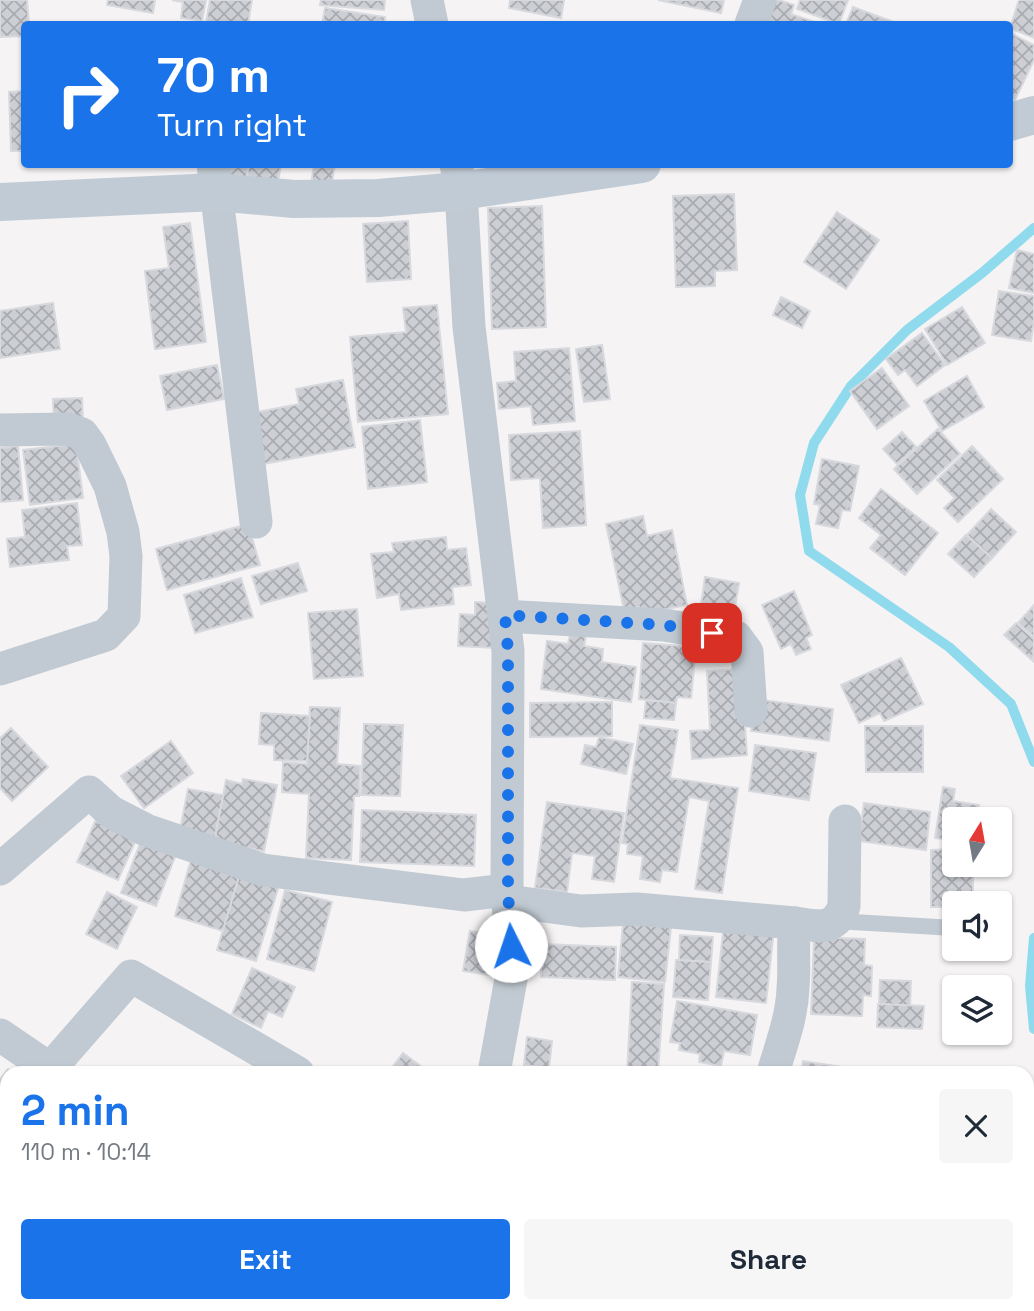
<!DOCTYPE html>
<html lang="en">
<head>
<meta charset="utf-8">
<style>
  :root { --surface:#fff; --page:#f6f6f7; --text:#1f2937; --muted:#747a83; --accent:#1a73e8 }
  body { margin:0; font-family:"Space Grotesk",sans-serif; background:var(--page); color:var(--text); height:100vh; display:flex; flex-direction:column; font-size:26px; white-space:nowrap }
  * { box-sizing:border-box; margin:0 }
  p { font-size:23px; color:var(--muted) }
  .icon { flex:none; width:38px; height:38px; fill:none; stroke:currentColor; stroke-width:2; stroke-linecap:round; stroke-linejoin:round }
  .map { position:relative; flex:1; overflow:hidden }
  .drawer { position:absolute; left:0px; top:1066px; width:1034px; height:247px; display:flex; flex-direction:column; background:var(--surface); border-radius:21px 21px 0 0; box-shadow:0 2px 5px #0004 }
  .drawer>* { flex:none }
  .top-card { position:absolute; left:21px; top:21px; width:992px; height:147px; border-radius:7px; box-shadow:0 2px 5px #0004; background:#1a73e8; color:#fff; overflow:hidden }
  .needle { width:46px; rotate:11deg }
  .fabs { position:absolute; left:942px; top:807px; display:grid; gap:14px }
  .fabs a { display:grid; place-items:center; width:70px; height:70px; border-radius:7px; background:var(--surface); box-shadow:0 2px 5px #0004; font-size:35px }
  .pin { position:absolute; display:grid; place-items:center; width:60px; height:60px; color:#fff; margin:-30px; border-radius:14px; box-shadow:0 4px 10px #0006 }
  .me { position:absolute; width:77px; margin:-38px; rotate:356deg; stroke-linejoin:round; filter:drop-shadow(0 0 5px #0008) }
  .turn { display:flex; align-items:center; gap:24px; height:147px; padding:0 21px; font-size:32px }
  .turn .icon { width:91px; height:91px; stroke-width:2.5 }
  .turn b { display:block; font-size:49px; line-height:60px }
  .round { display:grid; place-items:center; flex:none; width:74px; height:74px; border-radius:7px; background:var(--page) }
  .head { display:flex; align-items:center; justify-content:space-between; height:119px; padding:0 21px }
  h1 { font-size:42px; font-weight:600; line-height:52px; color:var(--accent) }
  .primary-button { display:flex; gap:14px; margin-top:auto; padding:14px 21px }
  .primary-button a { flex:1; height:80px; border-radius:7px; background:var(--accent); color:#fff; font-size:28px; font-weight:600; line-height:80px; text-align:center }
  .primary-button a+a { background:var(--page); color:var(--text) }
  .map>svg:first-child { display:block }
  .cemetery { fill:url(#cemetery-stones) }
  .lines { fill:none; stroke-linecap:round; stroke-linejoin:round }
  .stream { stroke:#90daee; stroke-width:10 }
  .building { fill:url(#building-cross-hatch); stroke:#d7d9de; stroke-width:2 }
  .lane { stroke:#c1cad2; stroke-width:16 }
  .street { stroke:#c1cad2; stroke-width:33 }
  .secondary { stroke:#c1cbd6; stroke-width:38 }
  .route { stroke:#1a73e8; stroke-width:12; stroke-dasharray:0 21.6 }
</style>
</head>
<body>
<div class="map">
<svg width="1034" height="1311" viewBox="0 0 1034 1311">
  <defs>
    <pattern id="cemetery-stones" width="16" height="16" patternUnits="userSpaceOnUse" patternTransform="scale(1.75)"><rect width="16" height="16" fill="#c3f1d5"/><path d="M2 7V4a2 2 0 0 1 4 0v3zM10 15v-3a2 2 0 0 1 4 0v3z" fill="#a0c6b0"/></pattern>
    <pattern id="building-cross-hatch" width="8" height="8" patternUnits="userSpaceOnUse" patternTransform="scale(1.75)"><rect width="8" height="8" fill="#cdcfd5"/><path d="M0 0l8 8M0 8l8-8" fill="none" stroke="#a8abb0"/></pattern>
  </defs>
  <rect width="100%" height="100%" fill="#f5f3f3"/>
  <!-- cemetery -->
  <path class="cemetery" d="M393,1306H479L483,1311H393Z"/>
  <g class="lines">
    <!-- stream -->
    <g class="stream">
      <path d="M1034,228L982,273L907,330L851,386L814,443L800,495L809,551L949,647L1011,704L1034,762"/>
      <path d="M1034,938L1030,986L1034,1029"/>
      <path d="M1027,1218L1034,1212"/>
      <path d="M798,1311L807,1306"/>
    </g>
  </g>
  <!-- building -->
  <g class="building">
    <path d="M0,0H27L29,24H24V36L0,37Z"/>
    <path d="M108,0H155L153,13L107,5Z"/>
    <path d="M172,0H206L202,21L181,18L183,2Z"/>
    <path d="M210,0H252L248,24L206,22Z"/>
    <path d="M321,0H385L384,10L320,5Z"/>
    <path d="M510,0H564L561,18L509,8Z"/>
    <path d="M658,0H724L721,13Z"/>
    <path d="M764,0H779L794,5L791,14L820,24H755Z"/>
    <path d="M800,0H848L839,24L797,9Z"/>
    <path d="M1019,0H1034V38L1010,28Z"/>
    <path d="M853,7L899,24H846Z"/>
    <path d="M325,8L385,17L384,24H322Z"/>
    <path d="M1010,33L1034,45V60L1015,100L1010,98Z"/>
    <path d="M24,91V151H11L9,92Z"/>
    <path d="M221,164H249L245,184L218,179Z"/>
    <path d="M249,164H281L278,182L247,176Z"/>
    <path d="M314,164H335L331,188L311,185Z"/>
    <path d="M734,194L737,270L715,271V286L676,287L673,196Z"/>
    <path d="M542,206L546,327L492,329L488,208Z"/>
    <path d="M837,212L879,240L846,289L804,262Z"/>
    <path d="M408,221L411,279L367,282L363,224Z"/>
    <path d="M190,223L206,342L155,349L145,271L169,268L163,227Z"/>
    <path d="M1017,250L1034,254V293L1009,288Z"/>
    <path d="M999,291L1034,296V321L1031,341L992,335Z"/>
    <path d="M781,297L810,311L802,328L773,315Z"/>
    <path d="M53,303L60,349L0,358V311Z"/>
    <path d="M437,305L448,414L358,422L350,337L406,332L403,308Z"/>
    <path d="M962,307L985,343L947,365L925,329Z"/>
    <path d="M922,333L945,365L917,386L905,370L898,375L886,359Z"/>
    <path d="M602,345L610,399L584,402L576,349Z"/>
    <path d="M569,348L575,421L533,425L531,406L499,409L497,383L516,381L514,352Z"/>
    <path d="M217,365L224,399L167,410L160,376Z"/>
    <path d="M882,368L909,406L877,429L850,391Z"/>
    <path d="M967,376L984,407L942,431L924,401Z"/>
    <path d="M343,380L355,447L263,464L253,413L299,404L296,389Z"/>
    <path d="M82,398L83,421L54,422L53,399Z"/>
    <path d="M420,420L427,482L368,489L362,427Z"/>
    <path d="M938,429L960,454L917,494L894,469Z"/>
    <path d="M580,431L586,525L543,528L540,478L511,480L509,435Z"/>
    <path d="M902,432L916,447L897,464L883,449Z"/>
    <path d="M76,444L83,498L30,505L23,450Z"/>
    <path d="M18,446L23,500L0,502V448Z"/>
    <path d="M972,446L1003,479L958,522L944,508L955,498L937,480Z"/>
    <path d="M822,459L859,466L850,511L842,510L838,528L816,524L820,505L814,504Z"/>
    <path d="M881,489L938,533L905,575L870,548L881,535L859,518Z"/>
    <path d="M77,503L82,545L67,546L69,560L10,567L7,539L25,537L22,510Z"/>
    <path d="M991,509L1016,532L992,558L967,535Z"/>
    <path d="M643,516L647,536L672,530L687,605L641,614L639,607L624,610L606,524Z"/>
    <path d="M248,524L260,565L167,590L156,549Z"/>
    <path d="M966,535L992,558L974,577L948,554Z"/>
    <path d="M446,537L447,550L466,548L471,585L452,587L454,604L401,610L399,594L377,598L371,554L394,552L392,543Z"/>
    <path d="M298,563L307,591L261,604L252,576Z"/>
    <path d="M705,577L739,583L732,625L699,619Z"/>
    <path d="M241,578L253,617L195,633L184,595Z"/>
    <path d="M794,591L812,635L806,638L811,649L796,655L791,644L781,649L762,605Z"/>
    <path d="M475,602L497,603L495,648L458,646L460,614L475,615Z"/>
    <path d="M1034,605V637L1018,623Z"/>
    <path d="M357,609L363,676L314,679L308,613Z"/>
    <path d="M1016,623L1034,639L1033,661L1004,635Z"/>
    <path d="M570,634L586,636L584,646L603,649L602,662L636,667L631,702L541,689L547,641L568,644Z"/>
    <path d="M643,643L696,647L691,698L677,697L676,703L639,699Z"/>
    <path d="M901,658L923,704L884,721L880,713L859,723L841,685Z"/>
    <path d="M741,669L747,755L692,759L690,731L710,730L707,671Z"/>
    <path d="M755,699L833,709L829,741L751,731Z"/>
    <path d="M646,700L676,703L674,720L644,718Z"/>
    <path d="M612,702V736L530,737V703Z"/>
    <path d="M310,707L340,708L337,764L360,766L359,796H354L351,860L306,858L309,794L282,792L283,762L307,764Z"/>
    <path d="M261,713L310,716L307,761L274,760V745L259,744Z"/>
    <path d="M364,724L403,725L400,796L361,795Z"/>
    <path d="M640,725L678,730L670,778L738,788L722,893L695,889L709,801L689,797L677,872L662,870L660,882L640,879L643,856L627,854L628,844L622,843Z"/>
    <path d="M865,726H923V772H866Z"/>
    <path d="M11,728L48,767L12,801L0,788V738Z"/>
    <path d="M599,737L633,744L626,774L581,764L585,745L596,747Z"/>
    <path d="M171,741L193,773L144,808L121,776Z"/>
    <path d="M755,745L816,753L809,800L749,791Z"/>
    <path d="M243,779L277,785L264,851L214,842L226,780L242,784Z"/>
    <path d="M943,787L955,789L953,801L979,805L976,819H954V841L935,838Z"/>
    <path d="M188,789L223,795L214,842L179,835Z"/>
    <path d="M547,802L624,813L614,882L592,879L595,856L572,853L567,892L535,888Z"/>
    <path d="M864,803L930,812L926,850L859,841Z"/>
    <path d="M362,810L476,815L474,866L360,862Z"/>
    <path d="M98,815L139,833L118,880L77,862Z"/>
    <path d="M143,836L178,849L156,906L121,893Z"/>
    <path d="M954,849V864H973V903H954V907H931V850Z"/>
    <path d="M192,856L241,870L223,931L175,916Z"/>
    <path d="M241,870L280,882L256,961L217,950Z"/>
    <path d="M285,890L332,902L314,971L267,959Z"/>
    <path d="M107,892L137,907L117,949L86,934Z"/>
    <path d="M624,913L672,918L665,982L618,977Z"/>
    <path d="M724,923L774,929L766,1003L716,997Z"/>
    <path d="M470,931L504,936L497,976L463,971Z"/>
    <path d="M680,935L713,937L711,962L679,960Z"/>
    <path d="M814,937L865,939L864,965L872,966L871,996L863,995L862,1016L811,1014Z"/>
    <path d="M542,944L616,947L615,980L541,977Z"/>
    <path d="M676,960L711,962L708,1000L673,997Z"/>
    <path d="M252,968L295,987L282,1017L268,1011L261,1028L232,1014Z"/>
    <path d="M880,980L911,981L910,1006L879,1004Z"/>
    <path d="M632,982L664,984L658,1073H627Z"/>
    <path d="M677,1001L757,1015L750,1055L724,1051L721,1066L699,1062L700,1054L679,1050L680,1043L670,1042Z"/>
    <path d="M878,1004L924,1006L922,1029L877,1027Z"/>
    <path d="M527,1037L552,1041L549,1068L524,1065Z"/>
    <path d="M403,1053L430,1073H388Z"/>
    <path d="M803,1061L868,1071V1073H801Z"/>
    <path d="M8,1069L14,1073H7V1102L0,1097V1080Z"/>
    <rect x="965" y="1306" width="22" height="5"/>
  </g>
  <g class="lines">
    <!-- lane -->
    <g class="lane">
      <path d="M836,921L954,928"/>
      <path d="M370,1306L371,1311"/>
      <path d="M337,1311L343,1306"/>
    </g>
    <!-- street -->
    <g class="street">
      <path d="M427,0L432,24"/>
      <path d="M751,24L760,0"/>
      <path d="M213,164L256,522"/>
      <path d="M456,164L461,191L469,327L508,651L507,890L513,968L494,1073"/>
      <path d="M0,430L68,429L82,434L90,445L110,486L123,532L126,556L124,616L106,635L0,669"/>
      <path d="M505,616L664,625L736,637L747,652L751,711"/>
      <path d="M0,869L89,792L111,812L146,830L263,870L464,895L507,890"/>
      <path d="M508,901L581,911L637,909L795,923C792,945 795,967 793,988C792,1018 781,1045 773,1073"/>
      <path d="M795,923C817,926 835,932 844,906L845,821"/>
      <path d="M0,1035L50,1069L131,976L298,1073"/>
      <path d="M0,1129L7,1121"/>
    </g>
    <!-- secondary -->
    <g class="secondary">
      <path d="M1010,122L1034,115"/>
      <path d="M0,202L216,192L294,199L378,198L461,191L642,164"/>
    </g>
  </g>
  <g class="lines">
    <!-- route -->
    <path class="route" d="M511,946L508,890V651L505,615L664,625L712,633"/>
  </g>
</svg>
<div class="fabs">
<a><svg class="needle" viewBox="-14 -14 28 28"><path d="M0-13l5 13h-10z" fill="#e53935"/><path d="M0 13l5-13h-10z" fill="#747a83"/></svg></a>
<a><svg class="icon" aria-label="sound" viewBox="0 0 24 24"><path d="M4 9h4l5-4v14l-5-4H4zM17 9q2 3 0 6"/></svg></a>
<a><svg class="icon" aria-label="layers" viewBox="0 0 24 24"><path d="M12 4l9 5-9 5-9-5zM3 14l9 5 9-5"/></svg></a>
</div>
<div class="pin" style="left:712px;top:633px;background:#d93025"><svg class="icon" aria-label="arrive" viewBox="0 0 24 24"><path d="M6 21V4h12l-3 4 3 4H6"/></svg></div>
<svg class="me" style="left:511px;top:946px" viewBox="-20 -20 40 40"><circle r="19" fill="#fff"/><path d="M0-13L10 11 0 6-10 11z" fill="#1a73e8"/></svg>
<div class="top-card">
<div class="turn"><svg class="icon" aria-label="right" viewBox="0 0 24 24"><path d="M7 20v-9h11M14 6l5 5-5 5"/></svg><div><b>70 m</b>Turn right</div></div>
</div>
<section class="drawer">
<div class="head"><div><h1>2 min</h1><p>110 m · 10:14</p></div><a class="round"><svg class="icon" aria-label="close" viewBox="0 0 24 24"><path d="M6 6l12 12M18 6L6 18"/></svg></a></div>
<div class="primary-button"><a>Exit</a><a>Share</a></div>
</section>
</div>
</body>
</html>
